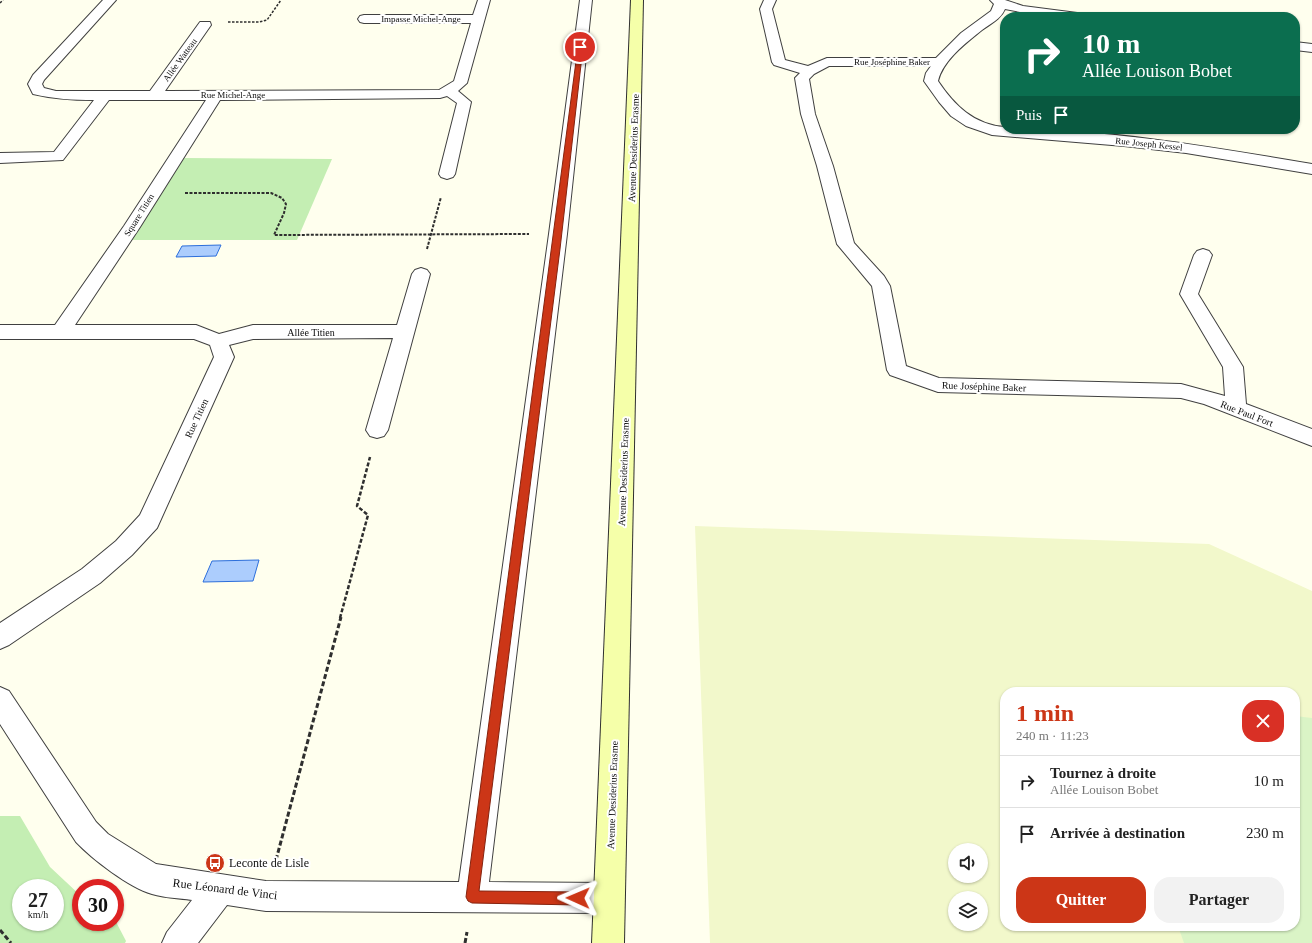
<!DOCTYPE html>
<html lang="fr">
<head>
<meta charset="utf-8">
<style>
  :root { --surface:#fff; --page:#f2f2f2; --text:#222; --muted:#767676; --line:#e0e0e0; --accent:#cc3617 }
  body { margin:0; font-family:Georgia,serif; background:var(--page); color:var(--text); height:100vh; display:flex; flex-direction:column; font-size:15px; white-space:nowrap }
  * { box-sizing:border-box; margin:0 }
  p { font-size:13px; color:var(--muted) }
  .icon { flex:none; width:22px; height:22px; fill:none; stroke:currentColor; stroke-width:2; stroke-linecap:round; stroke-linejoin:round }
  .map { position:relative; flex:1; overflow:hidden }
  .sheet { position:absolute; left:1000px; top:687px; width:300px; height:244px; display:flex; flex-direction:column; background:var(--surface); border-radius:16px; box-shadow:0 1px 3px #0004 }
  .sheet>* { flex:none }
  .banner { position:absolute; left:1000px; top:12px; width:300px; height:122px; border-radius:16px; box-shadow:0 1px 3px #0004; background:#0b6e4f; color:#fff; overflow:hidden }
  .fabs { position:absolute; left:948px; top:843px; display:grid; gap:8px }
  .fabs a { display:grid; place-items:center; width:40px; height:40px; border-radius:50%; background:var(--surface); box-shadow:0 1px 3px #0004; font-size:20px }
  .speed { position:absolute; left:12px; top:879px; display:flex; gap:8px; font-size:20px; font-weight:700; text-align:center }
  .speed>* { display:grid; place-content:center; width:52px; height:52px; border-radius:50%; background:var(--surface); box-shadow:0 1px 3px #0004; line-height:1 }
  .speed small { font-size:10px; font-weight:400 }
  .speed .limit { border:6px solid #d22; background:#fff; color:#111 }
  .pin { position:absolute; display:grid; place-items:center; width:34px; height:34px; color:#fff; margin:-17px; border:2px solid #fff; border-radius:50%; box-shadow:0 1px 4px #0007 }
  .me { position:absolute; width:44px; margin:-22px; rotate:271deg; stroke-linejoin:round; filter:drop-shadow(0 0 3px #0008) }
  .turn { display:flex; align-items:center; gap:14px; height:84px; padding:0 16px; font-size:18px }
  .turn .icon { width:52px; height:52px; stroke-width:2.5 }
  .turn b { display:block; font-size:28px; line-height:34px }
  .then { display:flex; align-items:center; height:38px; padding:0 16px; background:#0003; gap:8px; font-size:15px }
  .round { display:grid; place-items:center; flex:none; width:42px; height:42px; border-radius:16px; background:var(--page) }
  .headline { display:flex; align-items:center; justify-content:space-between; height:68px; padding:0 16px }
  h1 { font-size:24px; font-weight:700; line-height:30px; color:var(--accent) }
  .primary-button { display:flex; gap:8px; margin-top:auto; padding:8px 16px }
  .primary-button a { flex:1; height:46px; border-radius:16px; background:var(--accent); color:#fff; font-size:16px; font-weight:700; line-height:46px; text-align:center }
  .primary-button a+a { background:var(--page); color:var(--text) }
  ul { padding:0; list-style:none }
  li { display:flex; align-items:center; gap:12px; height:52px; padding:0 16px; border-top:1px solid var(--line) }
  li div { flex:1 }
  li b { display:block; font-size:15px }
  li em { font-style:normal }
  .map>svg:first-child { display:block }
  .farmland { fill:#f2f8cb; fill-rule:evenodd }
  .green { fill:#c4eeb3; fill-rule:evenodd }
  .pitch { fill:#daf4c6 }
  .water { fill:#accdfd; stroke:#2c6edb }
  .lines { fill:none; stroke-linecap:round; stroke-linejoin:round }
  .minor-casing { stroke:#404040; stroke-width:2 }
  .secondary-casing { stroke:#2f2f2f; stroke-width:2 }
  .path-far3 { stroke:#2f2f2f; stroke-width:1.5; stroke-dasharray:2.5 1.5; stroke-linecap:butt }
  .path-far2 { stroke:#2f2f2f; stroke-width:2; stroke-dasharray:3 1.5; stroke-linecap:butt }
  .path-far1 { stroke:#2f2f2f; stroke-width:2.5; stroke-dasharray:4 2; stroke-linecap:butt }
  .path { stroke:#2f2f2f; stroke-width:3; stroke-dasharray:5 2.5; stroke-linecap:butt }
  .minor { fill:#fff; fill-rule:evenodd }
  .secondary { fill:#f5ffa9; fill-rule:evenodd }
  .route { fill:#cc3617; stroke:#85230f }
  .labels { text-anchor:middle; stroke-width:4; stroke-linejoin:round; paint-order:stroke }
  .far-street-label { font-size:9px; fill:#0d0d0d; stroke:#fff }
  .street-label { font-size:10px; fill:#0d0d0d; stroke:#fff }
  .near-poi-label { font-size:12px; fill:#0d0d0d; stroke:#fff; text-anchor:start }
  .near-street-label { font-size:12px; fill:#0d0d0d; stroke:#fff }
</style>
</head>
<body>
<div class="map">
<svg width="1312" height="943" viewBox="0 0 1312 943">
  <rect width="100%" height="100%" fill="#ffe"/>
  <!-- farmland -->
  <path class="farmland" d="M695,526L1209,544L1312,591V943H710ZM1005,692H1295V926H1005ZM955,850H981V876H955ZM955,898H981V924H955Z"/>
  <!-- green -->
  <g class="green">
    <path d="M184,158L332,159L297,240H132Z"/>
    <path d="M0,816H20L50,867L81,896V922H115V920L126,941L125,943H0ZM21,888H55V922H21Z"/>
  </g>
  <!-- pitch -->
  <path class="pitch" d="M1295,716L1312,718V943H1184L1178,926H1295Z"/>
  <!-- water -->
  <g class="water">
    <path d="M221,245L216,256L176,257L182,246Z"/>
    <path d="M259,560L253,581L203,582L212,561Z"/>
  </g>
  <g class="lines">
    <defs>
      <g id="minor">
        <path d="M103,0H116L44,80L42,84L44,88L56,91H150L200,22H210L211,25L165,91L439,90L454,81L471,23H364L360,22L358,19L360,16L364,15H473L478,0H490L467,83L458,91L471,102L455,174L453,177L447,179L441,177L439,174L457,103L447,96L440,98L220,100L140,227L75,325H196L219,334L253,325H397L412,274L415,270L421,268L427,270L430,274L388,430L384,436L377,438L370,436L366,430L393,338L253,339L229,345L234,357L157,528L132,555L100,583L9,645L0,649V623L82,569L116,541L140,515L214,357L210,345L194,339H0V325H55L124,226L206,100H109L63,160L0,163V153L54,152L94,100C73,100 54,99 33,94L28,84L33,75Z"/>
        <path d="M580,0H592L567,234L489,882L609,883L620,887L624,898L620,909L609,913L266,911L227,905L198,943H162L167,932L192,900C179,898 165,898 152,894C130,888 92,859 76,842L0,724V687L9,691L96,822L108,834L156,864L266,881L459,882L549,234Z"/>
        <path d="M764,0H776L772,9L785,60L808,66L827,58H936L961,33L991,11L994,4L990,0H1005L1023,6L1085,14L1087,17H1046L1005,9C1001,19 990,24 982,30C966,43 943,60 938,81C954,105 974,125 1005,127V129C1108,129 1211,147 1312,164V174L1186,153L1124,146L992,135L966,126L951,116L939,102L924,81L926,73L931,66H829L814,74L809,79L815,114L833,166L854,243L884,276L890,286L906,366L939,378L1181,384L1225,396L1223,367L1180,294L1194,255L1197,251L1203,249L1209,251L1212,255L1198,294L1243,367L1246,404L1312,429V446L1204,404L1181,398L938,392L890,375L887,370L872,286L837,244L817,166L801,114L795,78L800,73L774,65L772,62L760,9Z"/>
        <path d="M1295,42L1312,44V52L1295,50Z"/>
      </g>
      <path id="secondary" d="M631,0H643L624,943H592Z"/>
    </defs>
    <!-- minor casing -->
    <use href="#minor" class="minor-casing"/>
    <!-- secondary casing -->
    <use href="#secondary" class="secondary-casing"/>
    <!-- path-far3 -->
    <g class="path-far3">
      <path d="M0,3L3,0"/>
      <path d="M228,22H259L267,20L281,0"/>
    </g>
    <!-- path-far2 -->
    <g class="path-far2">
      <path d="M185,193H271L282,198L286,204L284,213L274,235L529,234"/>
      <path d="M427,249L441,197"/>
    </g>
    <!-- path-far1 -->
    <path class="path-far1" d="M340,618L368,515L357,506L370,457"/>
    <!-- path -->
    <g class="path">
      <path d="M276,860L341,617"/>
      <path d="M0,930L11,943"/>
      <path d="M465,943L467,932"/>
    </g>
    <!-- minor -->
    <use href="#minor" class="minor"/>
    <!-- secondary -->
    <use href="#secondary" class="secondary"/>
  </g>
  <!-- route -->
  <path class="route" d="M578,46L583,47L560,249L479,891L578,892L583,894L585,898L583,903L578,905L472,903L468,901L466,897Z"/>
  <!-- icons -->
  <defs>
    <symbol id="bus-disc" viewBox="-11 -11 22 22"><circle r="9.5" fill="#cc3617" stroke="#fff"/><path d="M-5-6H5V4H4V6H2V4H-2V6H-4V4H-5ZM-3.5-4V0h7V-4ZM-3.5 1.2v1.5H-2V1.2ZM2 1.2v1.5H3.5V1.2Z" fill="#fff"/></symbol>
  </defs>
  <g fill-rule="evenodd">
    <use href="#bus-disc" x="204" y="852" width="22" height="22"/>
  </g>
  <g class="labels">
    <!-- far-street labels -->
    <g class="far-street-label">
      <text x="421" y="22">Impasse Michel-Ange</text>
      <text transform="translate(180 60) rotate(-54)" y="3">Allée Watteau</text>
      <text x="892" y="65">Rue Joséphine Baker</text>
      <text x="233" y="98">Rue Michel-Ange</text>
      <text transform="translate(1149 144) rotate(6)" y="3">Rue Joseph Kessel</text>
      <text transform="translate(139 215) rotate(-58)" y="3">Square Titien</text>
    </g>
    <!-- street labels -->
    <g class="street-label">
      <text transform="translate(633 148) rotate(-88)" y="4">Avenue Desiderius Erasme</text>
      <text x="311" y="336">Allée Titien</text>
      <text transform="translate(984 386) rotate(2)" y="4">Rue Joséphine Baker</text>
      <text transform="translate(1247 413) rotate(21)" y="4">Rue Paul Fort</text>
      <text transform="translate(196 418) rotate(-65)" y="4">Rue Titien</text>
      <text transform="translate(623 472) rotate(-88)" y="4">Avenue Desiderius Erasme</text>
      <text transform="translate(612 795) rotate(-88)" y="4">Avenue Desiderius Erasme</text>
    </g>
    <!-- near-poi labels -->
    <g class="near-poi-label">
      <text x="229" y="867">Leconte de Lisle</text>
    </g>
    <!-- near-street labels -->
    <g class="near-street-label">
      <text transform="translate(225 889) rotate(7)" y="4">Rue Léonard de Vinci</text>
    </g>
  </g>
</svg>
<div class="fabs">
<a><svg class="icon" aria-label="sound" viewBox="0 0 24 24"><path d="M4 9h4l5-4v14l-5-4H4zM17 9q2 3 0 6"/></svg></a>
<a><svg class="icon" aria-label="layers" viewBox="0 0 24 24"><path d="M12 4l9 5-9 5-9-5zM3 14l9 5 9-5"/></svg></a>
</div>
<div class="speed"><div>27<small>km/h</small></div><div class="limit">30</div></div>
<div class="pin" style="left:580px;top:47px;background:#d93025"><svg class="icon" aria-label="arrive" viewBox="0 0 24 24"><path d="M6 21V4h12l-3 4 3 4H6"/></svg></div>
<svg class="me" style="left:578px;top:898px" viewBox="-20 -20 40 40"><path d="M0-17L14 15 0 8-14 15z" fill="#cc3617" stroke="#fff" stroke-width="4"/></svg>
<div class="banner">
<div class="turn"><svg class="icon" aria-label="right" viewBox="0 0 24 24"><path d="M7 20v-9h11M14 6l5 5-5 5"/></svg><div><b>10 m</b>Allée Louison Bobet</div></div>
<div class="then">Puis<svg class="icon" aria-label="arrive" viewBox="0 0 24 24"><path d="M6 21V4h12l-3 4 3 4H6"/></svg></div>
</div>
<section class="sheet">
<div class="headline"><div><h1>1 min</h1><p>240 m · 11:23</p></div><a class="round" style="background:#d93025;color:#fff"><svg class="icon" aria-label="close" viewBox="0 0 24 24"><path d="M6 6l12 12M18 6L6 18"/></svg></a></div>
<ul>
<li><svg class="icon" aria-label="right" viewBox="0 0 24 24"><path d="M7 20v-9h11M14 6l5 5-5 5"/></svg><div><b>Tournez à droite</b><p>Allée Louison Bobet</p></div><em>10 m</em></li>
<li><svg class="icon" aria-label="arrive" viewBox="0 0 24 24"><path d="M6 21V4h12l-3 4 3 4H6"/></svg><div><b>Arrivée à destination</b></div><em>230 m</em></li>
</ul>
<div class="primary-button"><a>Quitter</a><a>Partager</a></div>
</section>
</div>
</body>
</html>
